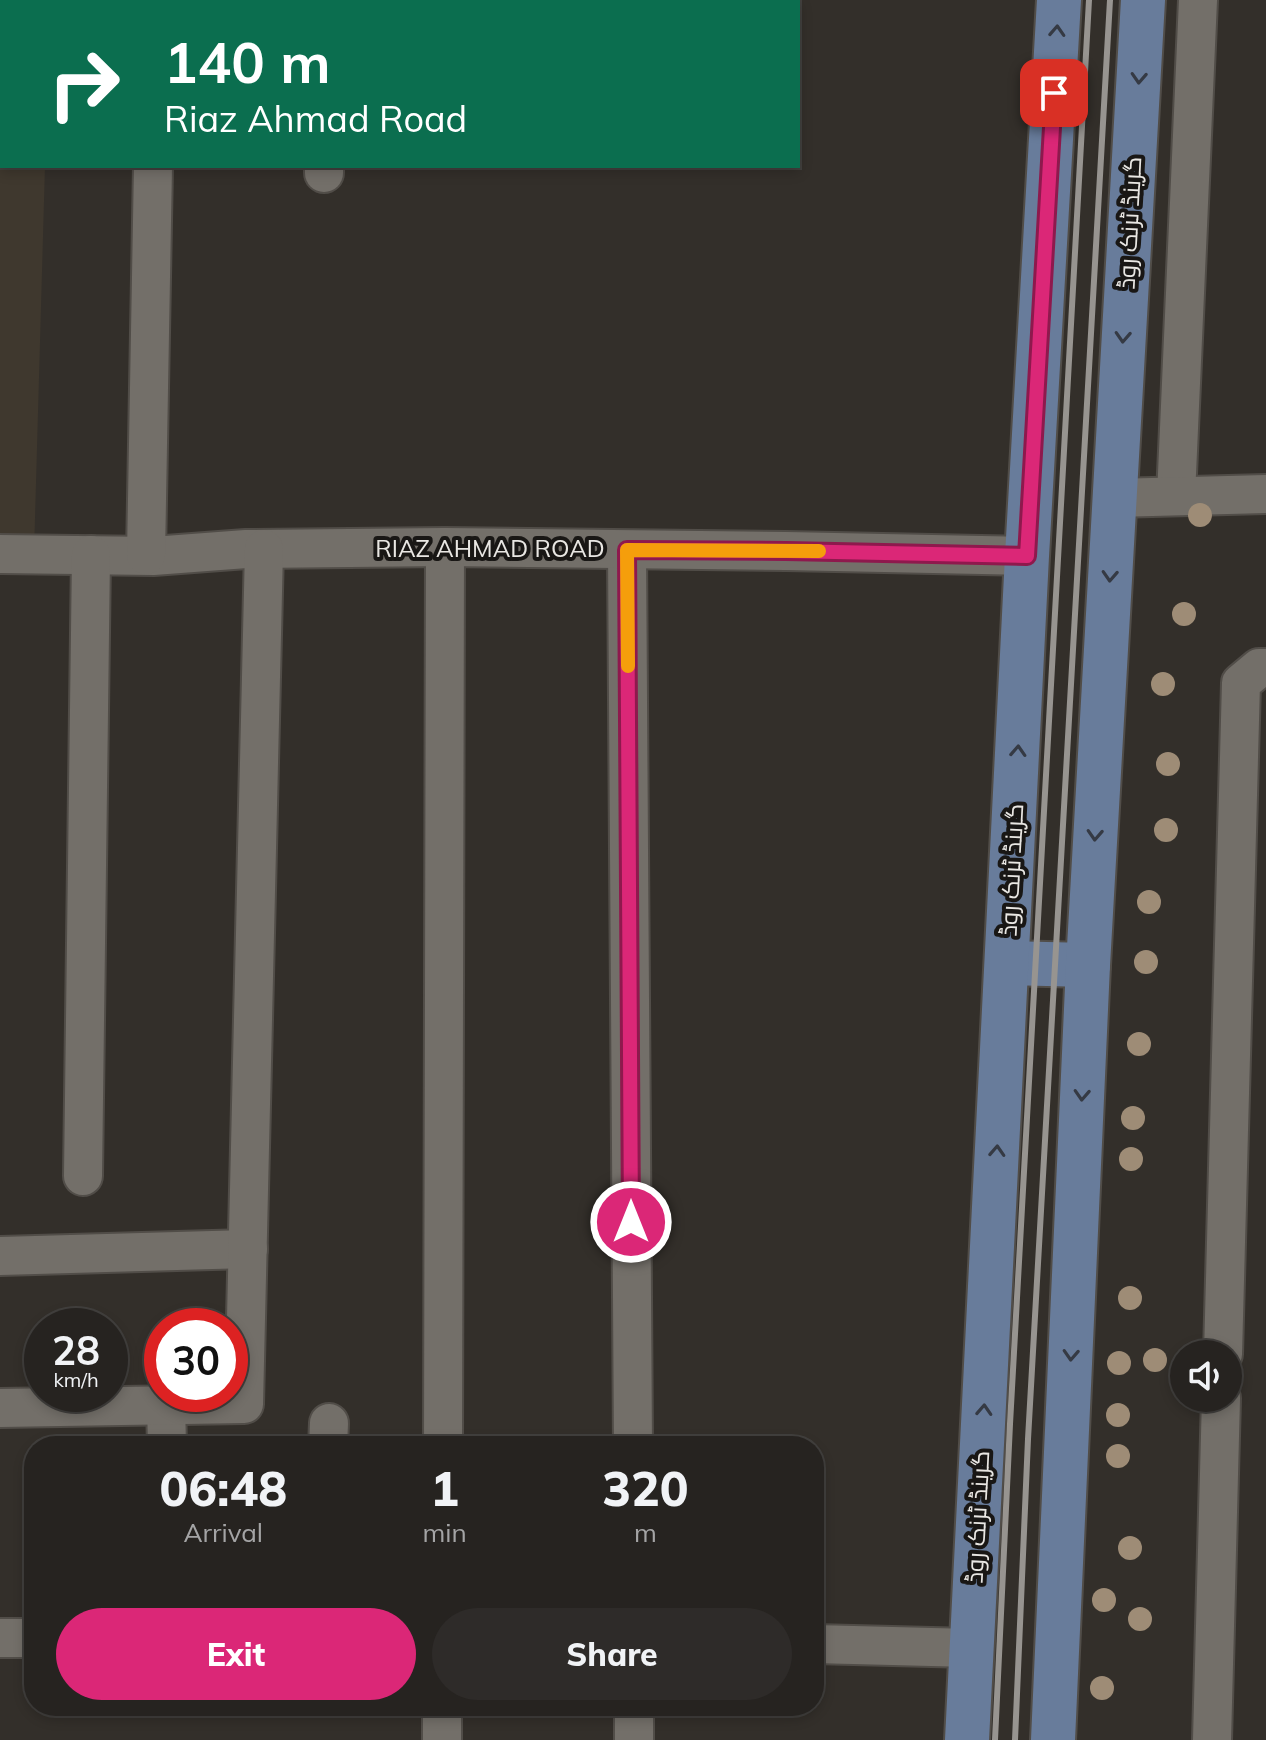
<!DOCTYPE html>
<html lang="en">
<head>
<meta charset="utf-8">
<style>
  :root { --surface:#262320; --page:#2e2b29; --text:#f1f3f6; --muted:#a4a4a5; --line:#42403e; --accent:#db2777 }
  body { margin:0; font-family:Mulish,Cairo,sans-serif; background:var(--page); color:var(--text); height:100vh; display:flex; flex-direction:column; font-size:30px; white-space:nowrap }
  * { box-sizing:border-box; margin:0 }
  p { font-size:26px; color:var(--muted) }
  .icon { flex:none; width:44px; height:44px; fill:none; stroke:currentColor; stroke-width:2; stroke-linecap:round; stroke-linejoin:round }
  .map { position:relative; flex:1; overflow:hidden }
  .details { position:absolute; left:24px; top:1436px; width:800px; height:280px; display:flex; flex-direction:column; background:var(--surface); border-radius:32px; box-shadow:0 4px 12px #0003,0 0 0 2px var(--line) }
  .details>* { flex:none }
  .hud { position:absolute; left:0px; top:0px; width:800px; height:168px; box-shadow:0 4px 12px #0003,0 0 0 2px var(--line); background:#0b6e4f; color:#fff; overflow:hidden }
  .tools { position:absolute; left:1170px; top:1340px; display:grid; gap:16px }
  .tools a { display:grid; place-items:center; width:72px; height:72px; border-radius:50%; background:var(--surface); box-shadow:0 4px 12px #0003,0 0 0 2px var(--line); font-size:40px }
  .speed { position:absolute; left:24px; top:1308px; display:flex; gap:16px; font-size:40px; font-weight:700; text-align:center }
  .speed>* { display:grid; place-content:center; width:104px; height:104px; border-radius:50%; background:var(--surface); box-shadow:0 4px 12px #0003,0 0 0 2px var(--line); line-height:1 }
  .speed small { font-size:20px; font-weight:400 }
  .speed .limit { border:12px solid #d22; background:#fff; color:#111 }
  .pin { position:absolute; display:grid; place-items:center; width:68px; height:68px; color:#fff; margin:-34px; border-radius:16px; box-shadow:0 4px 12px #0006 }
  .me { position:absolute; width:88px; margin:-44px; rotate:0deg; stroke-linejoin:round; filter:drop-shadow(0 0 6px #0008) }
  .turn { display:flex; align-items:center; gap:28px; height:168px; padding:0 32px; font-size:36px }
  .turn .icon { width:104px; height:104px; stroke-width:2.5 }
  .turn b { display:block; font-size:56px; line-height:68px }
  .eta { display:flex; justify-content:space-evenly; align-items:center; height:136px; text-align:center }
  .eta b { font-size:48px; font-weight:800; line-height:56px }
  .primary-button { display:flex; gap:16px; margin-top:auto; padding:16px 32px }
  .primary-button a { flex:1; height:92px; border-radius:48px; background:var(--accent); color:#fff; font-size:32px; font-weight:800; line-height:92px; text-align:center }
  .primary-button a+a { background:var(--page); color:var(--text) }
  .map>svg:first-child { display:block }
  .built { fill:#3f382e }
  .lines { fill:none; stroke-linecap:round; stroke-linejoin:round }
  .minor-casing { stroke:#514d48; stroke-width:42 }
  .major-casing { stroke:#514d48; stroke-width:48 }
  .minor { stroke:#736f69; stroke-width:38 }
  .major { stroke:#687c9b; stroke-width:44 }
  .rail { stroke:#979490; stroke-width:6 }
  .tree { fill:#9e8c76 }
  .oneway { stroke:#353a44 }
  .route-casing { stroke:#8e194d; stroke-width:20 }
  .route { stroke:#db2777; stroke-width:14 }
  .slow { stroke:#f59e0b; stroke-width:14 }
  .labels { text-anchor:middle; stroke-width:8; stroke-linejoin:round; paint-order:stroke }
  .street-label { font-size:24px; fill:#e9e7e3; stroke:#191715 }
</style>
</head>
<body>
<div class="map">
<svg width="1266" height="1740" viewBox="0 0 1266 1740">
  <rect width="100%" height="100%" fill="#332f2a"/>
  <!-- built -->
  <path class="built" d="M0,0H50V2H2V166H45L34,554L0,553Z"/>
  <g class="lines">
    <defs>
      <g id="minor">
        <path d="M323,0V2"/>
        <path d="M677,2V0"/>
        <path d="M324,166V173"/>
        <path d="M1176,496L1198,0"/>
        <path d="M1114,498L1266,494"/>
        <path d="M627,550L633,1446"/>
        <path d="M0,554L153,556L246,549L445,547L786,551L1027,556"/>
        <path d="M146,555L153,166"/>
        <path d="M83,1176L91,555"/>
        <path d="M0,1256L248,1249"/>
        <path d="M1223,1354L1241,683L1259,668H1266"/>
        <path d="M166,1405L167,1446"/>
        <path d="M0,1408L244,1404L264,549"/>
        <path d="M328,1446L329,1423"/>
        <path d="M443,1446L445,547"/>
        <path d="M0,1638H34"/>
        <path d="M814,1644L971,1648"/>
        <path d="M634,1706V1740"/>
        <path d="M442,1740V1706"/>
        <path d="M1212,1740L1221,1398"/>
      </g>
      <g id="major">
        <path d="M1007,963L1088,965"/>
        <path d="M967,1740L1027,556L1059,0"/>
        <path d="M1053,1740L1088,965L1143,0"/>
      </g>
    </defs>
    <!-- minor casing -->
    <use href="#minor" class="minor-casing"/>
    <!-- major casing -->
    <use href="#major" class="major-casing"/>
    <!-- minor -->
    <use href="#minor" class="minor"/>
    <!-- major -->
    <use href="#major" class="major"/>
    <!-- rail -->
    <g class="rail">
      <path d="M995,1740L1010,1424L1089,0"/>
      <path d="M1015,1740L1028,1439L1110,0"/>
    </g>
  </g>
  <!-- trees -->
  <g class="tree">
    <circle cx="1200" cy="515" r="12"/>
    <circle cx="1184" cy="614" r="12"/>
    <circle cx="1163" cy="684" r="12"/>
    <circle cx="1168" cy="764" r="12"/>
    <circle cx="1166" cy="830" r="12"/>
    <circle cx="1149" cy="902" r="12"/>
    <circle cx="1146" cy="962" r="12"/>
    <circle cx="1139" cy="1044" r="12"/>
    <circle cx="1133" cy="1118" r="12"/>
    <circle cx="1131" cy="1159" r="12"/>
    <circle cx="1130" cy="1298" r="12"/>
    <circle cx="1155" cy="1360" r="12"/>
    <circle cx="1119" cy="1363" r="12"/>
    <circle cx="1118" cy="1415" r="12"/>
    <circle cx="1118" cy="1456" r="12"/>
    <circle cx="1130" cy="1548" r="12"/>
    <circle cx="1104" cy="1600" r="12"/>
    <circle cx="1140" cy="1619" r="12"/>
    <circle cx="1102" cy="1688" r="12"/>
  </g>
  <!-- one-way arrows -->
  <defs><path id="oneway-chevron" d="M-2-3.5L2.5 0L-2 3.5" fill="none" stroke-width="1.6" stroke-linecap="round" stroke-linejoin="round" transform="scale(2)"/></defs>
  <g class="oneway">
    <use href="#oneway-chevron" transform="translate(1057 31) rotate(-87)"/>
    <use href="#oneway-chevron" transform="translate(1139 78) rotate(93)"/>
    <use href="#oneway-chevron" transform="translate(1123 337) rotate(93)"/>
    <use href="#oneway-chevron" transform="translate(1110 576) rotate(93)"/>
    <use href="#oneway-chevron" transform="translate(1018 751) rotate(-87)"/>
    <use href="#oneway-chevron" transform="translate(1095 835) rotate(93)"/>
    <use href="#oneway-chevron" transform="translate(1082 1095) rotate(93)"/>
    <use href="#oneway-chevron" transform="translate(997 1151) rotate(-87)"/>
    <use href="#oneway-chevron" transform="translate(1071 1355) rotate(93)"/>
    <use href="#oneway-chevron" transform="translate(984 1410) rotate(-87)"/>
  </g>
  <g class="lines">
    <defs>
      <path id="route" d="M631,1222L627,550L786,551L1027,556L1054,93"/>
    </defs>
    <!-- route casing -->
    <use href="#route" class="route-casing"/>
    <!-- route -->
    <use href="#route" class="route"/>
    <!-- slow -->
    <path class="slow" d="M628,666L627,550L819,551"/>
  </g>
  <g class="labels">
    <!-- street labels -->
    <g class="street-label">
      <text transform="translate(1130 223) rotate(-87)" y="8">گرینڈ ٹرنک روڈ</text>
      <text x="490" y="557">RIAZ AHMAD ROAD</text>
      <text transform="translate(1012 870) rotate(-87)" y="8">گرینڈ ٹرنک روڈ</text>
      <text transform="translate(978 1517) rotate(-87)" y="8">گرینڈ ٹرنک روڈ</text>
    </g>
  </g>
</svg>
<div class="tools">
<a><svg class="icon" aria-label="sound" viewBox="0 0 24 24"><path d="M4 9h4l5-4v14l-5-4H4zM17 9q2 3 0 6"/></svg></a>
</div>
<div class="speed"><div>28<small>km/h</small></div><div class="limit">30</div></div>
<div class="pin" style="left:1054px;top:93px;background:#d93025"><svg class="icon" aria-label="arrive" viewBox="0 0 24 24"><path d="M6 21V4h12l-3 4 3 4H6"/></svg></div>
<svg class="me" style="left:631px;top:1222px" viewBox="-20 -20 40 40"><circle r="17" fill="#db2777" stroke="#fff" stroke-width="3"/><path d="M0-11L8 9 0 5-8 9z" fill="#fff"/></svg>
<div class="hud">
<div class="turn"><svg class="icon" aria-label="right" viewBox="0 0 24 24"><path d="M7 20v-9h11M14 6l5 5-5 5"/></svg><div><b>140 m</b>Riaz Ahmad Road</div></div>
</div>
<section class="details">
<div class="eta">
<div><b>06:48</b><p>Arrival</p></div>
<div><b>1</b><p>min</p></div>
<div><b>320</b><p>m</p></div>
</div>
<div class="primary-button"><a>Exit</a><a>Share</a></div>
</section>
</div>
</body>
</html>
